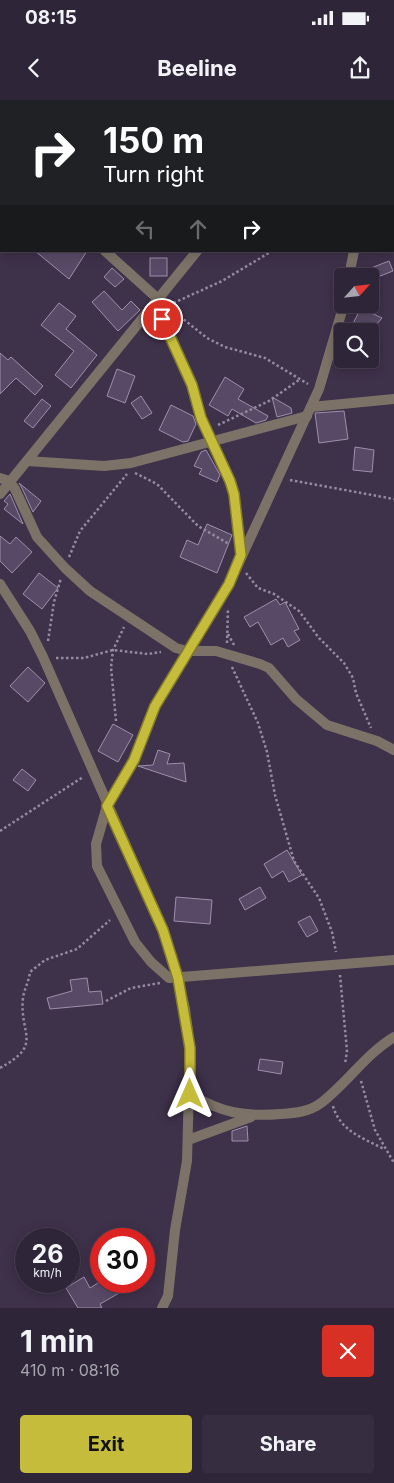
<!DOCTYPE html>
<html lang="en">
<head>
<meta charset="utf-8">
<style>
  :root { --surface:#2e2538; --page:#362d40; --text:#f1f3f6; --muted:#a7a5ae; --line:#494253; --accent:#c6bc3c }
  body { margin:0; font-family:Inter,sans-serif; background:var(--page); color:var(--text); height:100vh; display:flex; flex-direction:column; font-size:19px; white-space:nowrap }
  * { box-sizing:border-box; margin:0 }
  p { font-size:16px; color:var(--muted) }
  .icon { flex:none; width:28px; height:28px; fill:none; stroke:currentColor; stroke-width:2; stroke-linecap:round; stroke-linejoin:round }
  .map { position:relative; height:1208px; overflow:hidden }
  .details { display:flex; flex-direction:column; background:var(--surface); flex:1 }
  .details>* { flex:none }
  .banner { position:absolute; left:0px; top:0px; width:395px; height:152px; box-shadow:0 2px 12px #0003,0 0 0 1px var(--line); background:#202124; color:#fff; overflow:hidden }
  .needle { width:32px; rotate:63deg }
  .tools { position:absolute; left:334px; top:168px; display:grid; gap:10px }
  .tools a { display:grid; place-items:center; width:45px; height:45px; border-radius:5px; background:var(--surface); box-shadow:0 2px 12px #0003,0 0 0 1px var(--line); font-size:25px }
  .speed { position:absolute; left:15px; top:1128px; display:flex; gap:10px; font-size:25px; font-weight:700; text-align:center }
  .speed>* { display:grid; place-content:center; width:65px; height:65px; border-radius:50%; background:var(--surface); box-shadow:0 2px 12px #0003,0 0 0 1px var(--line); line-height:1 }
  .speed small { font-size:12px; font-weight:400 }
  .speed .limit { border:8px solid #d22; background:#fff; color:#111 }
  .pin { position:absolute; display:grid; place-items:center; width:42px; height:42px; color:#fff; margin:-21px; border:2px solid #fff; border-radius:50%; box-shadow:0 1px 5px #0007 }
  .me { position:absolute; width:55px; margin:-28px; rotate:0deg; stroke-linejoin:round; filter:drop-shadow(0 0 4px #0008) }
  .turn { display:flex; align-items:center; gap:18px; height:105px; padding:0 20px; font-size:22px }
  .turn .icon { width:65px; height:65px; stroke-width:2.5 }
  .turn b { display:block; font-size:35px; line-height:42px }
  .lanes { display:flex; align-items:center; height:48px; padding:0 20px; background:#0003; justify-content:center; gap:25px; direction:ltr }
  .lanes .off { opacity:.35 }
  .round { display:grid; place-items:center; flex:none; width:52px; height:52px; border-radius:5px; background:var(--page) }
  .summary { display:flex; align-items:center; justify-content:space-between; height:85px; padding:0 20px }
  h1 { font-size:30px; font-weight:700; line-height:38px }
  .cta { display:flex; gap:10px; margin-top:auto; padding:10px 20px }
  .cta a { flex:1; height:58px; border-radius:5px; background:var(--accent); color:#111; font-size:20px; font-weight:700; line-height:58px; text-align:center }
  .cta a+a { background:var(--page); color:var(--text) }
  .status { display:flex; justify-content:space-between; align-items:center; height:35px; padding:0 25px; background:var(--surface); direction:ltr }
  .status svg { height:14px; fill:currentColor }
  header { display:flex; justify-content:space-between; align-items:center; height:65px; padding:0 20px; background:var(--surface); font-size:22px; font-weight:700 }
  .map>svg:first-child { display:block }
  .building { fill:#584a66; stroke:#9e8fad }
  .lines { fill:none; stroke-linecap:round; stroke-linejoin:round }
  .path { stroke:#958b9f; stroke-width:2.5; stroke-dasharray:2.5 2.5; stroke-linecap:butt }
  .minor { stroke:#7d7267; stroke-width:10 }
  .route-casing { stroke:#817a27; stroke-width:12 }
  .route { stroke:#c6bc3c; stroke-width:9 }
</style>
</head>
<body>
<div class="status"><b>08:15</b><svg viewBox="0 0 49 12"><path d="M0 12V9h3v3zM5 12V6h3v6zM10 12V3h3v9zM15 12V0h3v12zM26 1h20v11H26zM47 4h2v5h-2z"/></svg></div>
<header><svg class="icon" aria-label="back" viewBox="0 0 24 24"><path d="M15 5l-7 7 7 7"/></svg>Beeline<svg class="icon" aria-label="share" viewBox="0 0 24 24"><path d="M12 15V3M7 8l5-5 5 5M5 13v7h14v-7"/></svg></header>
<div class="map">
<svg width="394" height="1208" viewBox="0 0 394 1208">
  <rect width="100%" height="100%" fill="#3e314a"/>
  <!-- building -->
  <g class="building">
    <path d="M35,151H87L69,179Z"/>
    <rect x="150" y="158" width="17" height="18"/>
    <path d="M389,161L393,171L370,180L366,170Z"/>
    <path d="M112,168L124,179L115,187L104,177Z"/>
    <path d="M104,191L122,210L131,201L140,210L118,231L92,202Z"/>
    <path d="M59,203L76,216L66,229L97,255L71,288L55,275L74,251L41,225Z"/>
    <path d="M361,208L382,218L371,231H349Z"/>
    <path d="M152,217L161,233L159,235L147,223Z"/>
    <path d="M0,253L8,260L11,257L43,286L35,295L16,278L0,294Z"/>
    <path d="M117,269L135,276L125,303L107,296Z"/>
    <path d="M225,277L244,289L238,299L268,316L266,320L256,323L232,309L228,316L209,305Z"/>
    <path d="M141,296L152,313L142,319L131,303Z"/>
    <path d="M272,297L291,308L292,313L277,317Z"/>
    <path d="M42,299L51,306L33,328L24,321Z"/>
    <path d="M171,305L193,316L196,324L188,341L183,342L159,330Z"/>
    <path d="M344,311L348,339L319,343L315,313Z"/>
    <path d="M355,347L374,350L372,372L353,370Z"/>
    <path d="M206,350L220,375L217,382L199,374L202,369L194,366L201,352Z"/>
    <path d="M19,383L41,401L33,412L21,386Z"/>
    <path d="M10,394L23,424L4,409L8,404L4,401Z"/>
    <path d="M207,424L232,435L217,473L180,457L187,440L198,445Z"/>
    <path d="M0,436L10,444L16,437L32,452L12,473L0,461Z"/>
    <path d="M39,473L58,488L42,509L23,494Z"/>
    <path d="M276,499L280,505L285,502L299,529L294,531L300,540L288,547L283,538L271,545L258,522L250,527L244,517Z"/>
    <path d="M28,567L45,583L28,602L10,586Z"/>
    <path d="M113,624L133,635L118,662L98,651Z"/>
    <path d="M158,650L170,654L167,664L184,663L186,682L138,666L153,665Z"/>
    <path d="M22,669L36,680L28,691L13,680Z"/>
    <path d="M287,750L302,775L289,782L283,771L272,778L264,764Z"/>
    <path d="M260,787L266,798L245,810L239,799Z"/>
    <path d="M176,797L212,800L210,824L174,821Z"/>
    <path d="M310,816L318,831L307,837L298,822Z"/>
    <path d="M87,878L89,892L101,891L103,904L50,909L47,898L72,891L70,880Z"/>
    <path d="M260,959L283,962L281,974L258,970Z"/>
    <path d="M247,1026L248,1041H232V1031Z"/>
    <path d="M84,1177L90,1188L101,1181H115L121,1192L100,1204L102,1208H78L66,1188Z"/>
  </g>
  <g class="lines">
    <!-- path -->
    <g class="path">
      <path d="M83,0V1"/>
      <path d="M0,131L1,126"/>
      <path d="M169,205L222,181L272,151"/>
      <path d="M168,207L207,238L225,247L265,258L308,284"/>
      <path d="M218,325L269,301L299,280"/>
      <path d="M135,373L157,384L198,426L229,444"/>
      <path d="M290,380L394,399"/>
      <path d="M69,457L80,431L127,374"/>
      <path d="M246,473L258,488L274,494L299,511L319,538L344,563L353,578L356,593L371,628"/>
      <path d="M228,534L234,545"/>
      <path d="M48,541L54,502L61,478"/>
      <path d="M227,543L228,508"/>
      <path d="M56,558H84L113,550L148,554L161,552"/>
      <path d="M232,567L258,623L267,652L275,695L294,761L319,798L332,832L336,852"/>
      <path d="M116,621L111,567L113,550L124,527"/>
      <path d="M0,731L83,677"/>
      <path d="M340,875L347,951L345,964"/>
      <path d="M106,901L131,888L160,883"/>
      <path d="M0,968C44,944 19,935 23,898C24,890 29,881 30,872L45,860L77,849L110,820"/>
      <path d="M361,981L375,1030L394,1063"/>
      <path d="M333,1006C340,1031 363,1038 384,1049"/>
    </g>
    <!-- minor -->
    <g class="minor">
      <path d="M115,1L118,0"/>
      <path d="M324,1L325,0"/>
      <path d="M388,1V0"/>
      <path d="M0,81H1"/>
      <path d="M105,151L157,198"/>
      <path d="M349,176L354,151"/>
      <path d="M344,204L319,289L229,484L155,606L134,660L107,706L96,744L97,766L135,842L151,862L169,878L394,860"/>
      <path d="M153,205L167,229L192,285L201,318L230,381L234,394L241,454"/>
      <path d="M311,307L394,299"/>
      <path d="M27,361L104,366L131,363L307,316"/>
      <path d="M0,378L9,381L15,389L37,437L65,468L90,491L176,548L187,551H216L260,564L269,568L296,599L327,625L377,641L394,650"/>
      <path d="M0,394L197,151"/>
      <path d="M0,484L30,531L43,557L163,830L178,879L185,909L190,948L187,1061L175,1130L168,1196L162,1208"/>
      <path d="M190,994C222,1013 244,1017 281,1014C295,1013 309,1012 321,1003C347,983 366,954 394,937"/>
      <path d="M188,1040L251,1017"/>
    </g>
  </g>
  <g class="lines">
    <defs>
      <path id="route" d="M162,219L192,285L201,318L230,381L234,394L241,455L229,484L155,606L134,660L107,706L163,830L178,878L190,948V994"/>
    </defs>
    <!-- route casing -->
    <use href="#route" class="route-casing"/>
    <!-- route -->
    <use href="#route" class="route"/>
  </g>
</svg>
<div class="tools">
<a><svg class="needle" viewBox="-14 -14 28 28"><path d="M0-13l5 13h-10z" fill="#e53935"/><path d="M0 13l5-13h-10z" fill="#a7a5ae"/></svg></a>
<a><svg class="icon" aria-label="search" viewBox="0 0 24 24"><circle cx="10" cy="10" r="6"/><path d="M15 15l6 6"/></svg></a>
</div>
<div class="speed"><div>26<small>km/h</small></div><div class="limit">30</div></div>
<div class="pin" style="left:162px;top:219px;background:#d93025"><svg class="icon" aria-label="arrive" viewBox="0 0 24 24"><path d="M6 21V4h12l-3 4 3 4H6"/></svg></div>
<svg class="me" style="left:190px;top:994px" viewBox="-20 -20 40 40"><path d="M0-17L14 15 0 8-14 15z" fill="#c6bc3c" stroke="#fff" stroke-width="4"/></svg>
<div class="banner">
<div class="turn"><svg class="icon" aria-label="right" viewBox="0 0 24 24"><path d="M7 20v-9h11M14 6l5 5-5 5"/></svg><div><b>150 m</b>Turn right</div></div>
<div class="lanes"><svg class="icon off" aria-label="left" viewBox="0 0 24 24"><path d="M17 20v-9H6M10 6l-5 5 5 5"/></svg><svg class="icon off" aria-label="ahead" viewBox="0 0 24 24"><path d="M12 20V5M6 11l6-6 6 6"/></svg><svg class="icon" aria-label="right" viewBox="0 0 24 24"><path d="M7 20v-9h11M14 6l5 5-5 5"/></svg></div>
</div>
</div>
<section class="details">
<div class="summary"><div><h1>1 min</h1><p>410 m · 08:16</p></div><a class="round" style="background:#d93025;color:#fff"><svg class="icon" aria-label="close" viewBox="0 0 24 24"><path d="M6 6l12 12M18 6L6 18"/></svg></a></div>
<div class="cta"><a>Exit</a><a>Share</a></div>
</section>
</body>
</html>
